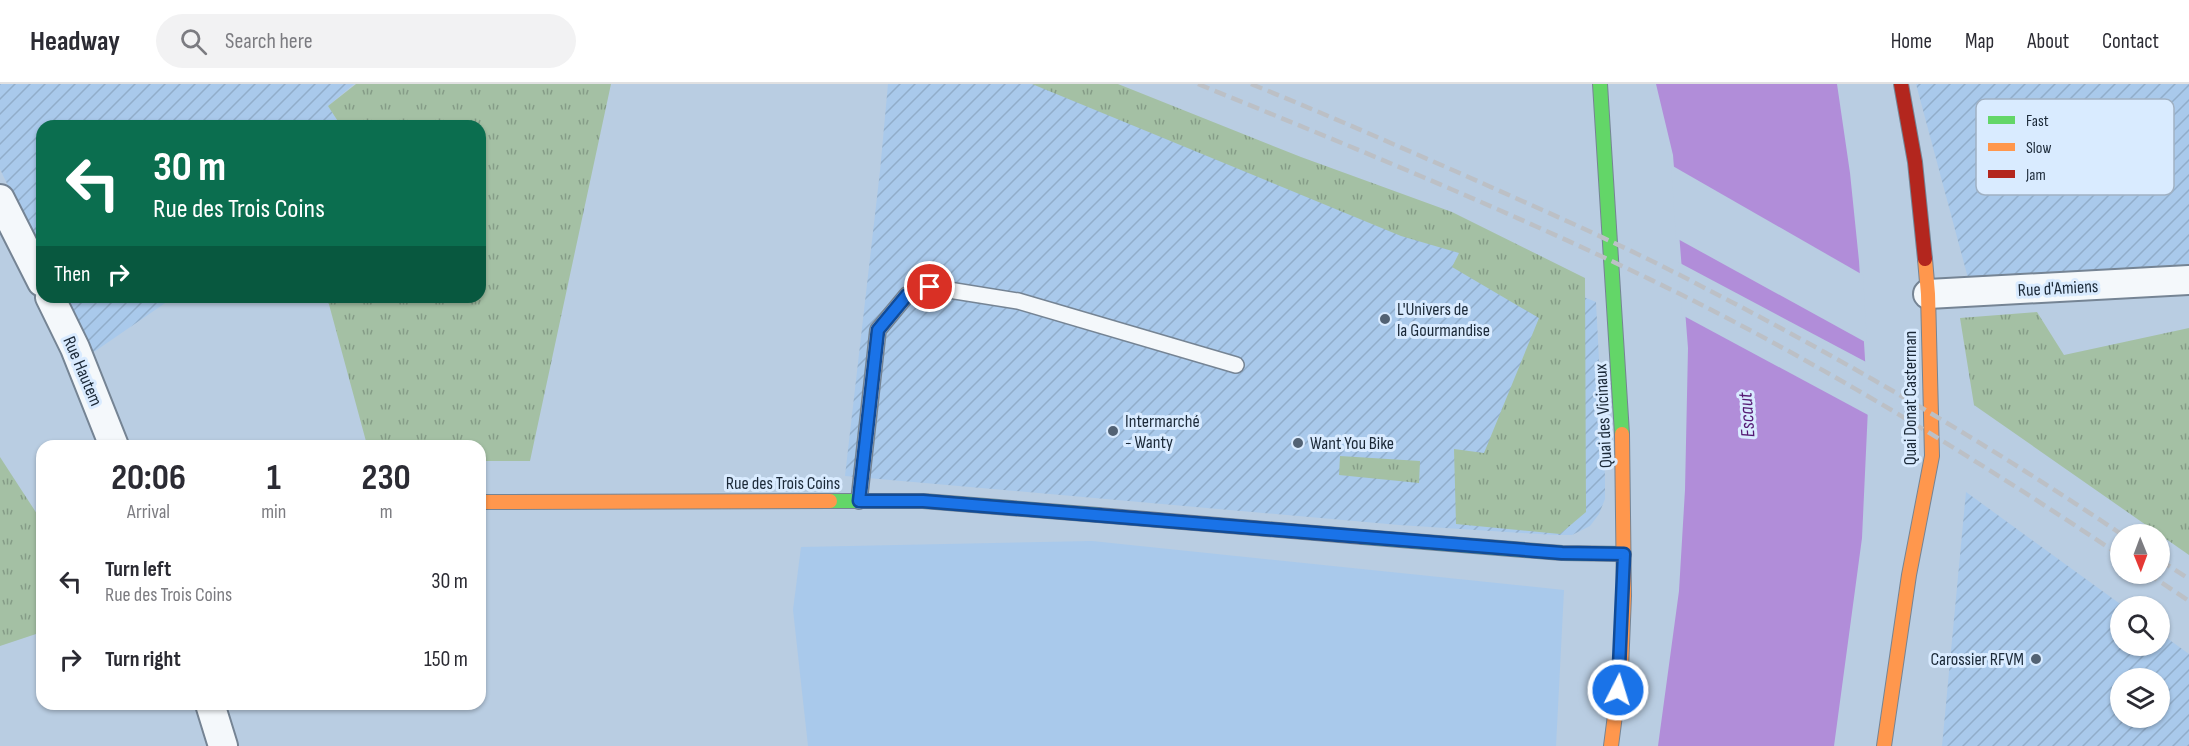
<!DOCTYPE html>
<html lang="en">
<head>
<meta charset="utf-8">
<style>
  :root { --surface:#fff; --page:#f2f2f3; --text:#2b2b33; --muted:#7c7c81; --line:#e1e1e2 }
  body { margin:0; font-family:"Sofia Sans Condensed",sans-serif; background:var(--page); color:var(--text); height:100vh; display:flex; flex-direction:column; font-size:22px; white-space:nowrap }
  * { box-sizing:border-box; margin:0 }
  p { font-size:20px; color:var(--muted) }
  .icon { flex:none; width:33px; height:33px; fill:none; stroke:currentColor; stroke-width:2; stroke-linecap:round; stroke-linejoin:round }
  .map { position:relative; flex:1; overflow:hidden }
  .drawer { position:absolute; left:36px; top:356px; width:450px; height:270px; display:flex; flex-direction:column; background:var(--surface); border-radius:18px; box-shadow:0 2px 4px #0004 }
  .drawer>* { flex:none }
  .guide { position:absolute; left:36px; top:36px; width:450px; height:183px; border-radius:18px; box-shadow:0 2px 4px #0004; background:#0b6e4f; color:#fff; overflow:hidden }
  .needle { width:39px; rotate:179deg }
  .fabs { position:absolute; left:2110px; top:440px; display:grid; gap:12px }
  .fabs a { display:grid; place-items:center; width:60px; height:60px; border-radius:50%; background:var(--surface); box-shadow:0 2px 4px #0004; font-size:30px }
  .pin { position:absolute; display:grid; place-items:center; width:51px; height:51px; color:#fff; margin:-26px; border:3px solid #fff; border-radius:50%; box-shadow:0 2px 6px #0007 }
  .me { position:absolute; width:66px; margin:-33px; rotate:5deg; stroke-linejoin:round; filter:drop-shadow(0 0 4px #0008) }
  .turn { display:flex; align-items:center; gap:21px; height:126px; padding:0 18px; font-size:27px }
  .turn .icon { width:78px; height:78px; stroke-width:2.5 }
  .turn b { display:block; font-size:42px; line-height:51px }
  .then { display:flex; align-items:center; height:57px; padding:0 18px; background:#0003; gap:12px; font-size:22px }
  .eta { display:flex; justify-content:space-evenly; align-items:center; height:102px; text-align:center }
  .eta b { font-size:36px; font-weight:700; line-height:42px }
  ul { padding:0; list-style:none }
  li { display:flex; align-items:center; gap:18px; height:78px; padding:0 18px }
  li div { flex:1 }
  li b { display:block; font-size:22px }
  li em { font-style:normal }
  header { display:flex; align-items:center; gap:36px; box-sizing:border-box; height:84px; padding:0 30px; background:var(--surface); border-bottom:2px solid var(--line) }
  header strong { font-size:28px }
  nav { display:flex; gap:33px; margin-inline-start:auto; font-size:21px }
  .search { width:420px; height:54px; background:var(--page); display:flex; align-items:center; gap:15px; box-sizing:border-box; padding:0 21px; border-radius:33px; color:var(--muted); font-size:22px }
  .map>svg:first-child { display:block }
  .built { fill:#a9c9eb }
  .industrial { fill:url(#industrial-furrows); fill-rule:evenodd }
  .grass { fill:url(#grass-tufts) }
  .water { fill:#b18dd9 }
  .pier { fill:#b9cde2 }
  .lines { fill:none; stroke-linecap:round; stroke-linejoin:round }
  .lane-casing { stroke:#758494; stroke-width:18 }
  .street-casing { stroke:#758494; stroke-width:32 }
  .fast-casing { stroke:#758494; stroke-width:16 }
  .slow-casing { stroke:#758494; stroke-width:16 }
  .jam-casing { stroke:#758494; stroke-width:16 }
  .lane { stroke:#f4f8fb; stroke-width:15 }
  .street { stroke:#f4f8fb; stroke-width:28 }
  .fast { stroke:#63d668; stroke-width:14 }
  .slow { stroke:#ff974d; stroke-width:14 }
  .jam { stroke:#b3261e; stroke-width:14 }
  .rail { stroke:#bcc0c6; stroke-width:4.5; stroke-dasharray:12 6; stroke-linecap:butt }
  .route-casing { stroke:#114b97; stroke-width:15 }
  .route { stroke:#1a73e8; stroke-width:10 }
  .poi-dot { fill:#526274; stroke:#d9ebff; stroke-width:2 }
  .labels { text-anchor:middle; stroke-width:6; stroke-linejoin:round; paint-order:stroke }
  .street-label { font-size:18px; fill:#1b2938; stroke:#d9ebff }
  .poi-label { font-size:18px; fill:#1b2938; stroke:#d9ebff; text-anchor:start }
  .water-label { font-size:20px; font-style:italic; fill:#551a74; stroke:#d9ebff }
  .key { fill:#d9ebff; stroke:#a0b1c3; stroke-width:1.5 }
  .key-label { font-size:16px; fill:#1b2938 }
</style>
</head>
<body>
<header>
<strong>Headway</strong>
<div class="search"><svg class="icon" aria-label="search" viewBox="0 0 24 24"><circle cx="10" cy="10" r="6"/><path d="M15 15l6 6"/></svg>Search here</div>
<nav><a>Home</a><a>Map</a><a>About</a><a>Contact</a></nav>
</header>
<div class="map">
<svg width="2189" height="662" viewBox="0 0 2189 662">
  <defs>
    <pattern id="industrial-furrows" width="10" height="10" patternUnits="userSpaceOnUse" patternTransform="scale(1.5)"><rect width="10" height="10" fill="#a9c9eb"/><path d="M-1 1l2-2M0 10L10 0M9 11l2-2" fill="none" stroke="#91adca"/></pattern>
    <pattern id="grass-tufts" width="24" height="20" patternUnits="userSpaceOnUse" patternTransform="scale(1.5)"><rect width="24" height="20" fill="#a4c0a4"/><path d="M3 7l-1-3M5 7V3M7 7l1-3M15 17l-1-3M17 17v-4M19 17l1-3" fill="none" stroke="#859c87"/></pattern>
  </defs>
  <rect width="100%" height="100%" fill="#b9cde2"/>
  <!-- built -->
  <path class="built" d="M1092,457L1564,506L1556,662H808L793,526L801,463Z"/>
  <!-- industrial -->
  <g class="industrial">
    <path d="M0,0H354L328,22L341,42H42V174L0,85Z"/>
    <path d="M888,0H1057L1596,218L1605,393V415L1599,430L1590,442L1572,451H1555L1399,441L845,392L880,87Z"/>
    <path d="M1916,0H2189V196L1972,209Z"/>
    <path d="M60,213H174L88,272Z"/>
    <path d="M1966,408L2123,522H2121V561H2160V549L2189,570V662H1942ZM2121,594H2160V633H2121Z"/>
  </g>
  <!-- grass -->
  <g class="grass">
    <path d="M356,0H611L530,377H480V362L367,361L327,213H480V42H341L328,22Z"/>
    <path d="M1032,0H1118L1301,73L1452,128L1585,194L1586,428L1560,450L1456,440L1454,365L1484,369L1539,234L1452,183L1459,169L1401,152Z"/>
    <path d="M2037,228L2064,271L2189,244V471L1974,321L1960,234Z"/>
    <path d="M1340,372L1420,377L1419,399L1339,391Z"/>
    <path d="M0,373L39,433L42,444V548L0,562Z"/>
  </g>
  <!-- water -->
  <path class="water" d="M1656,0H1837L1850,89L1859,177L1868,324L1862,454L1834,662H1658L1679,507L1685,406L1688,264L1673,71Z"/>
  <!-- pier -->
  <g class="pier">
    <path d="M1671,81L1863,191L1867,259L1676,154Z"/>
    <path d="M1678,178L1868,279L1870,332L1682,231Z"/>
  </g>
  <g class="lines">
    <defs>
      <path id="lane" d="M859,417L878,246L907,211L930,203L1018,217L1236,281"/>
      <g id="street">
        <path d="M0,115L42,198"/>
        <path d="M1928,210L2189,196"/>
        <path d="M50,213L75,264L114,362"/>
        <path d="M210,620L223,662"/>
      </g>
      <g id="fast">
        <path d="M1600,0L1622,350"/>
        <path d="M830,417H923L1098,431"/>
        <path d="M1363,453L1562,469L1624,470"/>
      </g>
      <g id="slow">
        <path d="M480,418L830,417"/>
        <path d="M1098,431L1363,453"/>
        <path d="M1611,662L1621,585L1624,512L1622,350"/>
        <path d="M1884,662L1909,491L1932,372L1928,210L1925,175"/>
      </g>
      <path id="jam" d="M1901,0L1915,78L1925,175"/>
    </defs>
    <!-- lane casing -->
    <use href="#lane" class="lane-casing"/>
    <!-- street casing -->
    <use href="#street" class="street-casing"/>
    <!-- fast casing -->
    <use href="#fast" class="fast-casing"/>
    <!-- slow casing -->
    <use href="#slow" class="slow-casing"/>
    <!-- jam casing -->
    <use href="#jam" class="jam-casing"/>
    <!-- lane -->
    <use href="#lane" class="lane"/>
    <!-- street -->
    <use href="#street" class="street"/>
    <!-- fast -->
    <use href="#fast" class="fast"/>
    <!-- slow -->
    <use href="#slow" class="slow"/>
    <!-- jam -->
    <use href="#jam" class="jam"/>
    <!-- rail -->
    <g class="rail">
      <path d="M1198,0C1362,67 1527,134 1686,213C1837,289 1981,378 2121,472"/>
      <path d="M1251,0C1323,29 1393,60 1464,91C1542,126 1621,160 1697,200C1843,275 1985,358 2121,450"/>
      <path d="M2160,476L2189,495"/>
      <path d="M2147,489L2189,517"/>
    </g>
  </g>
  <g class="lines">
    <defs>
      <path id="route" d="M930,203L907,211L878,246L859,417H923L1562,469L1624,470L1618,606"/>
    </defs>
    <!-- route casing -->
    <use href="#route" class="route-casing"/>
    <!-- route -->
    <use href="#route" class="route"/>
  </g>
  <!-- markers -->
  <g class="poi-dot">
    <circle cx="1385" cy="235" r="6"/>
    <circle cx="1113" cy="347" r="6"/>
    <circle cx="1298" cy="359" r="6"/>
    <circle cx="2036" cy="575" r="6"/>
  </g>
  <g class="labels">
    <!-- street labels -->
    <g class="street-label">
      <text transform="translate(2058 204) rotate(-3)" y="6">Rue d'Amiens</text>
      <text transform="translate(83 287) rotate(67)" y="6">Rue Hautem</text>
      <text transform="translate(1910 314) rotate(-90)" y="6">Quai Donat Casterman</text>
      <text transform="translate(1603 332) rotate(-93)" y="6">Quai des Vicinaux</text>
      <text x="783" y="405">Rue des Trois Coins</text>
    </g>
    <!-- poi labels -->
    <g class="poi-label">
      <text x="1397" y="231">L'Univers de<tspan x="1397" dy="21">la Gourmandise</tspan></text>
      <text x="1125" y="343">Intermarché<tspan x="1125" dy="21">- Wanty</tspan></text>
      <text x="1310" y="365">Want You Bike</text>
      <text x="2024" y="581" text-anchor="end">Carossier RFVM</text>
    </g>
    <!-- water labels -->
    <g class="water-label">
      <text transform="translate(1746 331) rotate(-94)" y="7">Escaut</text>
    </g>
  </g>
  <!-- legend -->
  <rect x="1976" y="15" width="198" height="96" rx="9" class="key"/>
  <rect x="1988" y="32" width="27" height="8" fill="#63d668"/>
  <rect x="1988" y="59" width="27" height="8" fill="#ff974d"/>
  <rect x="1988" y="86" width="27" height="8" fill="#b3261e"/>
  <g class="key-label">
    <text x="2026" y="42">Fast</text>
    <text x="2026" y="69">Slow</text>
    <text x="2026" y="96">Jam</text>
  </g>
</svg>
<div class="fabs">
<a><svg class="needle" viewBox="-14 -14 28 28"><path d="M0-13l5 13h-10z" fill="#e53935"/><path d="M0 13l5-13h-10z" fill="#7c7c81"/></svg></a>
<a><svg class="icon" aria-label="search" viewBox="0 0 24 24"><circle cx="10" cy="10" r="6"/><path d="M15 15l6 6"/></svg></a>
<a><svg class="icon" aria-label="layers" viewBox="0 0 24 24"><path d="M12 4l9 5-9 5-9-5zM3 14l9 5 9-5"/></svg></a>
</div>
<div class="pin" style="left:930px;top:203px;background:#d93025"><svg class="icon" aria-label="arrive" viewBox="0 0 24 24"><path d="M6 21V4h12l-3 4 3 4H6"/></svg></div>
<svg class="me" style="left:1618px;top:606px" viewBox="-20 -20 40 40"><circle r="17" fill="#1a73e8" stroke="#fff" stroke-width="3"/><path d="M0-11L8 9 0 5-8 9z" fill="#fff"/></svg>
<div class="guide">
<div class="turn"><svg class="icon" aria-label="left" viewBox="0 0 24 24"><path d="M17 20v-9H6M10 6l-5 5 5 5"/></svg><div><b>30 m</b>Rue des Trois Coins</div></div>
<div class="then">Then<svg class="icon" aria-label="right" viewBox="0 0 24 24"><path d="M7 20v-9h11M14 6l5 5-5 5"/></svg></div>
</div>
<section class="drawer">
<div class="eta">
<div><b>20:06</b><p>Arrival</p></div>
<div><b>1</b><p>min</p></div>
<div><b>230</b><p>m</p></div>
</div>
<ul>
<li><svg class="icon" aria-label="left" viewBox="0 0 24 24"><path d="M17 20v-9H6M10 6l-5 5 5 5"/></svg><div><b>Turn left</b><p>Rue des Trois Coins</p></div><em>30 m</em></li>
<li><svg class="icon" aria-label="right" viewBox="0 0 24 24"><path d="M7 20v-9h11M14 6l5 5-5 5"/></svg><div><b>Turn right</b></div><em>150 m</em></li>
</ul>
</section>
</div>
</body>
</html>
